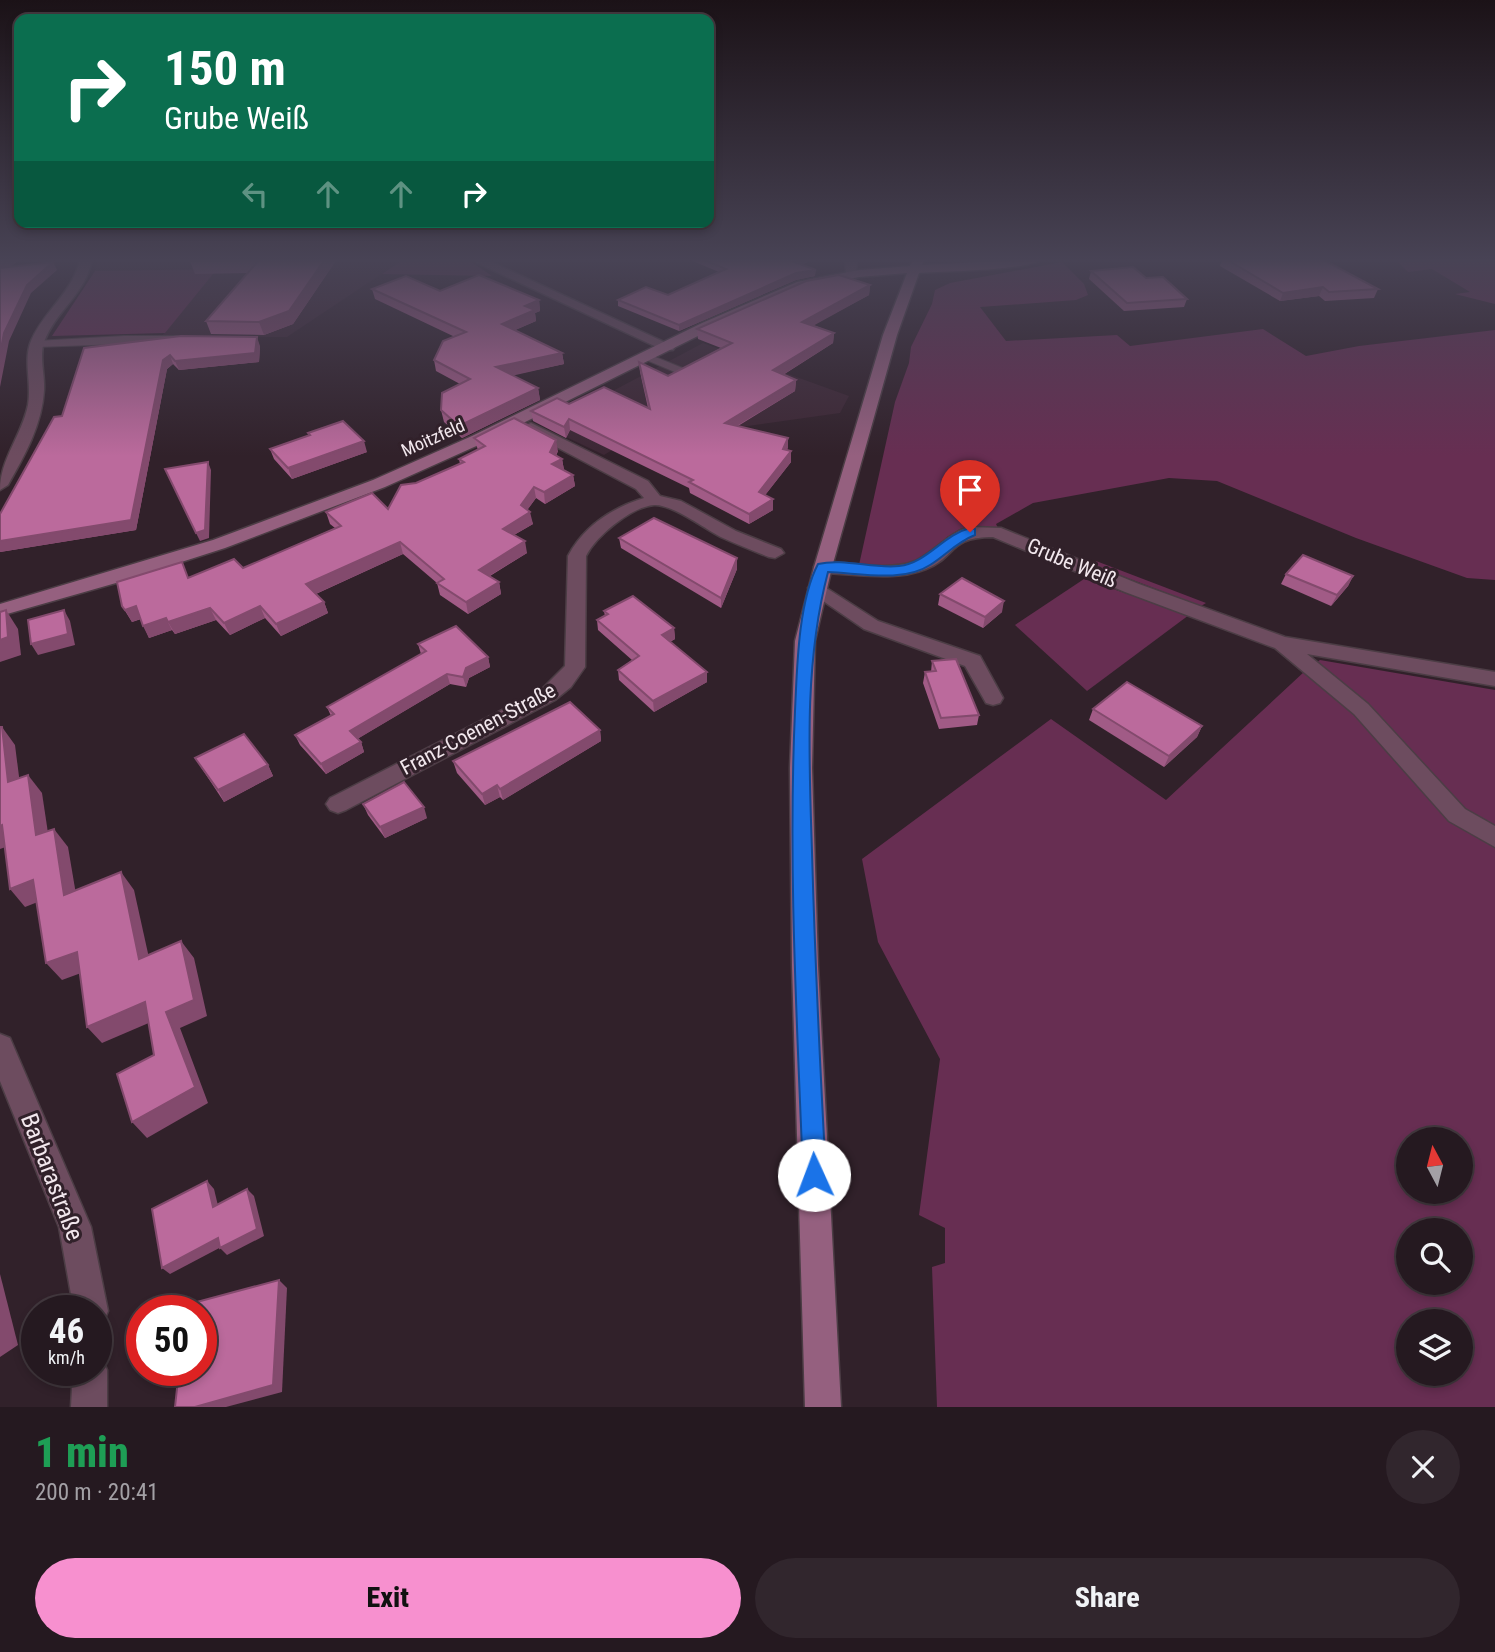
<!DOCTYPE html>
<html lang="en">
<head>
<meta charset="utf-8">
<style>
  :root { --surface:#251920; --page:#31262d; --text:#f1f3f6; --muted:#a3a0a5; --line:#42383e; --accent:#f790cf }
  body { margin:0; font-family:"Roboto Condensed",sans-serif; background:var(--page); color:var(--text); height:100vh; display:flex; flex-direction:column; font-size:26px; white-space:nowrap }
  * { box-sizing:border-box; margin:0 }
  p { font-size:23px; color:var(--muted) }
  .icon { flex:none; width:38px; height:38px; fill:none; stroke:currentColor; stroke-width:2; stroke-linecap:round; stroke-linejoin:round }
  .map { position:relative; height:1407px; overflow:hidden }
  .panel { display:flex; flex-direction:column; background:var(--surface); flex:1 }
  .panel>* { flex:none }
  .top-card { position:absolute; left:14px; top:14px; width:700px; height:214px; border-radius:14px; box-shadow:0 4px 10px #0003,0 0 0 2px var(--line); background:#0b6e4f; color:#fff; overflow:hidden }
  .needle { width:46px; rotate:353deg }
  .buttons { position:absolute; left:1396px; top:1127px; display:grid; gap:14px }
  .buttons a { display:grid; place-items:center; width:77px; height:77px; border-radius:50%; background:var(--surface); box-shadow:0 4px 10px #0003,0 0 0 2px var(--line); font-size:35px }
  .speed { position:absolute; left:21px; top:1295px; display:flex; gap:14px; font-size:35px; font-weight:700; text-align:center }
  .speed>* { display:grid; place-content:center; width:91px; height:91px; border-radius:50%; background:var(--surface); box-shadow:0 4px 10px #0003,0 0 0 2px var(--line); line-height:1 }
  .speed small { font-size:18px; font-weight:400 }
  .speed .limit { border:10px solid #d22; background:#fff; color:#111 }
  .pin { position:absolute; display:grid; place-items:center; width:60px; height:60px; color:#fff; margin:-72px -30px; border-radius:50% 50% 50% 0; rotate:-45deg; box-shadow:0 0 7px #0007 }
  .pin .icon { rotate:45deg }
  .me { position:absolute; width:77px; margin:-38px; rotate:358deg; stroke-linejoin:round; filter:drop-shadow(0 0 5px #0008) }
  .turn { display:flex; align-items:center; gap:24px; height:147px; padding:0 35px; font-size:32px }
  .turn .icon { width:91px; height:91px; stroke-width:2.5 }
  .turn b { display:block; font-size:49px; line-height:60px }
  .lanes { display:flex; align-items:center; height:66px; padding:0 35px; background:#0003; justify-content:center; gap:35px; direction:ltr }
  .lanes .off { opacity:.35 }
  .round { display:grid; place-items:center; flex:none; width:74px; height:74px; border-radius:37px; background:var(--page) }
  .head { display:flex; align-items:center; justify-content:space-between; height:119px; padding:0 35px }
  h1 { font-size:42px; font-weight:800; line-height:52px; color:#1e9e55 }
  .cta { display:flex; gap:14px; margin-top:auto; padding:14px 35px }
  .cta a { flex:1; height:80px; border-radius:42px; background:var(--accent); color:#111; font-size:28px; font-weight:800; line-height:80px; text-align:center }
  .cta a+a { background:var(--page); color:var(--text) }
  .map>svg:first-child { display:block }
  .built { fill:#3d2734 }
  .green { fill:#672e52; fill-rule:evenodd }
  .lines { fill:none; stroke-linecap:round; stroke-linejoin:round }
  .lane-casing { stroke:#4c3d45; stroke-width:2 }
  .street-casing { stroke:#4c3d45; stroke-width:3 }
  .secondary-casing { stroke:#4c3d45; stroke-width:3 }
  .lane { fill:#6d4c5f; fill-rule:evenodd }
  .street { fill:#6d4c5f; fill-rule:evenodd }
  .secondary { fill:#95607f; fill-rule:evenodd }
  .wall { fill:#a15b86 }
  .shaded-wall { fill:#834a6d }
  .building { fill:#bb6a9c; stroke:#834a6d; stroke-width:2 }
  .route { fill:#1a73e8; stroke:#114b97; stroke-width:2 }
  .labels { text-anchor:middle; stroke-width:6; stroke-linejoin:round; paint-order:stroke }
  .far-street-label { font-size:18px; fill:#f2e7ed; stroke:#31212a }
  .street-label { font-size:21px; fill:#f2e7ed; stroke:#31212a }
  .near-street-label { font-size:24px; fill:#f2e7ed; stroke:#31212a }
</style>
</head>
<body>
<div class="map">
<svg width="1495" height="1407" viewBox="0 0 1495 1407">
  <rect width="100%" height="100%" fill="#31212a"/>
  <!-- built -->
  <g class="built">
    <path d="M97,259H404L287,337H272L162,336L216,269L95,271Z"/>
    <path d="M703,343L849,396L840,413L734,428L668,417L604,455L545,427Z"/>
  </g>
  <!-- green -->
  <g class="green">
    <path d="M404,259H467L492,276L382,274Z"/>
    <path d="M1395,259H1495V304L1455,294L1470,292L1432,269L1408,272Z"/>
    <path d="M1062,262L1084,284L1088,295L1076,300L980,307L1006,341L1117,335L1130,346L1263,329L1306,356L1359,346L1495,330V580L1467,578L1356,538L1217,481L1169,478L1033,503L996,524L998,528L977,526L960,529L947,537L926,558L899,568L859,565L895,402L909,363L911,347L932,304L935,290L950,283Z"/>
    <path d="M217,269L165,333L52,336L95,271Z"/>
    <path d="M1096,561L1206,603L1201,606L1093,565Z"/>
    <path d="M1084,579L1189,615L1087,691L1015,625Z"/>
    <path d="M1320,660L1495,690V831L1465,812L1371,709L1316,663Z"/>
    <path d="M1305,671L1351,708L1495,845V1407H937L932,1267L945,1263V1228L919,1215L940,1059L878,942L862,859L1051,719L1166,800ZM1409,1139H1461V1192H1409ZM1409,1230H1461V1283H1409ZM1409,1321H1461V1374H1409Z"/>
  </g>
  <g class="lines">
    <defs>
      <g id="lane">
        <path d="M124,336H177L182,339L177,342L36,347L31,344L36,341Z"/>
        <path d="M648,354L690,371L691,373L682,375L644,359V355Z"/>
      </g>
      <g id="street">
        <path d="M80,259H92C86,294 56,310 44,342C39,357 45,374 44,390C42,425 25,455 8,485L0,490C0,459 22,435 28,405C32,384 23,360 31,341C44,310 73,293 80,259Z"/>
        <path d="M469,259H485L675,347L673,350H663Z"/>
        <path d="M845,259H857L856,277L846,274Z"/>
        <path d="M531,423L648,481L660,496L681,501L736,531L781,549L784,553L775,558L769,557C754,551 738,545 723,538C706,530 673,504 654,505C631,507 596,536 586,556L585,667L571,687L555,700L346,810L338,813L330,810L326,804L330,798L541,690L565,666L568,556C584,526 612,508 644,498L636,489L526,431L523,428L526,425Z"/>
        <path d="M970,527L1001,528L1139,584L1285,637L1495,672V686L1307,654L1368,704L1465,809L1495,826V847L1449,821L1354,714L1275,648L1125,592L993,537C948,537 957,557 926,569C894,582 857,574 823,573L814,567L823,561C849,563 892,571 915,561C936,551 947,533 970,527Z"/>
        <path d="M817,582L878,621L980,656L1003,698L1000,703L993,705L986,703L965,666L864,629L810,592L808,588Z"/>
        <path d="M0,1034L10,1038L91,1227L108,1311L103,1323L96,1326V1311H74L59,1227L0,1081Z"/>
        <path d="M96,1355L102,1358L107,1370V1407H71L73,1370H96Z"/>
      </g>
      <path id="secondary" d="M913,259H925L922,265L1043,259C1026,271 944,271 919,273L897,335L832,567L815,641L812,768L818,965L841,1407H805L792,965L790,768L795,641L814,567L883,335L907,273L859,277L805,288L712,329L483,443L385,487L225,548L116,583L0,616V604L213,540L373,480L472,436L702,323L797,282L859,270L910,266Z"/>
    </defs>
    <!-- lane casing -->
    <use href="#lane" class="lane-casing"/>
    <!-- street casing -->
    <use href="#street" class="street-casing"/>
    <!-- secondary casing -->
    <use href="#secondary" class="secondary-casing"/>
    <!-- lane -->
    <use href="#lane" class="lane"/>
    <!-- street -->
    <use href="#street" class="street"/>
    <!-- secondary -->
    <use href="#secondary" class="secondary"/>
  </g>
  <!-- wall -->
  <g class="wall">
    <path d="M337,259L293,324L264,335L211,334L206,321L248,273L195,274L190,261Z"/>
    <path d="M688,259H813L802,265L815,276L796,280L679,331L618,306V300L668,295L719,272Z"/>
    <path d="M1222,259H1322L1378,289L1374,298L1325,301L1319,296L1280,301L1220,266Z"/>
    <path d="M1091,271L1146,278L1187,299L1184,307L1124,311L1089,279Z"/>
    <path d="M870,285L869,295L813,325L834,333L833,343L783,375L796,380L795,391L738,426L788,438L787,450L791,462L765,495L773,499V510L749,524L690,493L689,488L570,430L566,438L533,421L531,411L569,404L648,408L640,372L639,362L668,376L721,348L698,339L697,329Z"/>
    <path d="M372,289L440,291L539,300L540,311L535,313L536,321L515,330L562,353L564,364L512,375L538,388L540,400L462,438L444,422L441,410L460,384L436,371L434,360L455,337L375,299Z"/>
    <path d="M260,346L259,362L179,370L173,364L167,369L136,530L0,552V514L62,416L84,348Z"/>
    <path d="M308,433L367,452L292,479L274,459L270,449L309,435Z"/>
    <path d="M474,438L558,451L556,456L562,459L564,470L573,475L575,486L545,504L536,498L527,510L533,524L514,535L527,553L490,576L499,582L501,594L468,614L440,595L437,583L403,554L316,594L324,602L328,613L281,636L265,618L230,635L216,620L175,634L172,630L149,638L141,619L132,622L122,606L189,578L243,568L335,528L330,524L326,512L388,509L416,483L460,464L459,459L478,450Z"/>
    <path d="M619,538L737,558V569L721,608L621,548Z"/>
    <path d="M1286,574L1353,576L1348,586L1331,606L1281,584Z"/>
    <path d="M940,594L1002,612L983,628L938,605Z"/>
    <path d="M604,611L674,628L675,639L670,642L707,672V682L654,712L619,680L618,670L632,660L598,630L597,620L605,616Z"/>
    <path d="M418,644L488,657L490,667L469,678L466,687L450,684L357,739L361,742L364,752L326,774L300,745L295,735L331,716L327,707L421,654Z"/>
    <path d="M932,661L979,715L977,725L939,729L923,683L925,672H931Z"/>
    <path d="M1093,709L1202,726L1197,737L1164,767L1089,720Z"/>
    <path d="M600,730L601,741L503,800L500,797L485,805L457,773L453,761Z"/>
    <path d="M195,758L268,765L273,776L224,802Z"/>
    <path d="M363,804L427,818L385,838L368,815Z"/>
  </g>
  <!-- shaded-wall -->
  <g class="shaded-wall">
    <path d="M8,259H20L1,276L0,274V266Z"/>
    <path d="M325,259H337L293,324L264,335L259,322Z"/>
    <path d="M801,259H813L794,268V262Z"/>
    <path d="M53,262L57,270L31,293L9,341L0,387V354L4,333L27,285Z"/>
    <path d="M816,270L815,276L796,280L679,331V325L796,273Z"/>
    <path d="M870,285L869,295L802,332V322Z"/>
    <path d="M1323,287L1319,296L1280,301L1283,293Z"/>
    <path d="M539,300L540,311L535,313L536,321L504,335L502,324L525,306Z"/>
    <path d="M834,333L833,343L773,381V370Z"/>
    <path d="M257,337L260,346L259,362L179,370L175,361Z"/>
    <path d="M562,353L564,364L498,379L496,367Z"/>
    <path d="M170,355L173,364L167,369L136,530L0,552V541L163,360Z"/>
    <path d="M796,380L795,391L725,433V423Z"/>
    <path d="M538,388L540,400L462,438L459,426Z"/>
    <path d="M569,419L570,430L566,438L564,427Z"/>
    <path d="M788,438V448L782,460L783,449Z"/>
    <path d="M556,440L558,451L552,463L550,452Z"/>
    <path d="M364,441L367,452L292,479L288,468Z"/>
    <path d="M791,451V462L759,503V492Z"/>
    <path d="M562,459L564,470L552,464Z"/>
    <path d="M208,462L211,470L209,538L200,541L196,533Z"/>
    <path d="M573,475L575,486L545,504L544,492Z"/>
    <path d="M534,487L536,498L523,516L521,505Z"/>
    <path d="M773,499V510L749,524V514Z"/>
    <path d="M530,512L533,524L505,540L503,529Z"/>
    <path d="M525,541L527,553L481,581L479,570Z"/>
    <path d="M400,542L403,554L311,596L306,584Z"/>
    <path d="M737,558V569L721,608V598Z"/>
    <path d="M1353,576L1348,586L1331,606L1337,595Z"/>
    <path d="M499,582L501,594L468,614L466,602Z"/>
    <path d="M1004,601L1002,612L983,628L985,617Z"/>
    <path d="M324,602L328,613L281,636L276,624Z"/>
    <path d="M136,606L143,618L132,622L125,610Z"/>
    <path d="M260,606L265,618L230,635L224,623Z"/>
    <path d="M210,608L216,620L175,634L168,622Z"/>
    <path d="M6,610L18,629L21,655L0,662V640Z"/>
    <path d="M64,610L70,621L75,645L38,655L31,644Z"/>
    <path d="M166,618L172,630L149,638L143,626Z"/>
    <path d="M674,628L675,639L663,645L662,635Z"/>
    <path d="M488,657L490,667L469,678L466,687L463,677L466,668Z"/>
    <path d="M707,672V682L654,712L653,701Z"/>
    <path d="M447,674L450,684L354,741L350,731Z"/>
    <path d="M1202,726L1197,737L1164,767L1169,756Z"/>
    <path d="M2,727L15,745L22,800L8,782Z"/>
    <path d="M600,730L601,741L503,800L500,789Z"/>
    <path d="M361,742L364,752L326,774L321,764Z"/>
    <path d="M268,765L273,776L224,802L218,790Z"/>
    <path d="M28,775L42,793L51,853L36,835Z"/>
    <path d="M497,785L500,797L485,805L482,794Z"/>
    <path d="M424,807L427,818L385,838L380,827Z"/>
    <path d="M2,825L17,843L0,849V826Z"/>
    <path d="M54,829L68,847L79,912L64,895Z"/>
    <path d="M121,872L134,890L153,976L139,959Z"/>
    <path d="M33,880L48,898L25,907L10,889Z"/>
    <path d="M181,941L194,958L207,1016L180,1028L208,1103L147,1138L132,1122L195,1087L166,1012Z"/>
    <path d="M77,952L92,969L62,980L46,963Z"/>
    <path d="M145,1002L158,1019L102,1043L87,1027Z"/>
    <path d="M207,1181L214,1189L220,1214L213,1207Z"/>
    <path d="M247,1189L254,1196L264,1236L227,1255L220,1248Z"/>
    <path d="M218,1238L225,1245L170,1274L162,1268Z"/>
    <path d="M0,1274L18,1345L0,1357Z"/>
    <path d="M279,1280L287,1288L282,1392L226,1407H195Z"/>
  </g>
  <!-- building -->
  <g class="building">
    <path d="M0,259H8L0,266Z"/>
    <path d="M192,259H325L289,311L259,322L206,321L259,260L190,261Z"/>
    <path d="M702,259H801L794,262L816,270L796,273L679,325L618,300L646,287L668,295L726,269Z"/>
    <path d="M1226,259H1322L1378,289L1329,292L1323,287L1283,293Z"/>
    <path d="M53,262L27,285L4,333L0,354V268Z"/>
    <path d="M1133,267L1146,278L1163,277L1187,299L1127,303L1091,271Z"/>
    <path d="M479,275L539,300L525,306L535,310L502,324L562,353L496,367L538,388L459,426L441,410L442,393L470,379L434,360L443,341L466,332L372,289L406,276L440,291Z"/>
    <path d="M839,275L870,285L802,322L834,333L773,370L796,380L725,423L788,438L783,449L791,451L759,492L773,499L749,514L689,482L693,480L569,419L564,427L531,411L557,398L569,404L604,387L650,409L639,362L668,376L732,343L697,329L806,281Z"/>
    <path d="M181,336L257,337L255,353L175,361L170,355L163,360L131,520L0,541V514L54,417L62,416L84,348Z"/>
    <path d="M514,418L556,440L550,452L562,459L552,464L573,475L544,492L534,487L521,505L530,512L503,529L525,541L479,570L499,582L466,602L437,583L444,579L400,542L306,584L324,602L276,624L260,606L224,623L210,608L168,622L166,618L143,626L136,606L125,610L122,606L117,582L182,562L188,578L234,559L243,568L341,526L326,512L372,493L388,509L401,485L416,483L464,462L459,459L485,446L474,438Z"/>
    <path d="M343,421L364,441L288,468L270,449L310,435L308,433Z"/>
    <path d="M208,462L205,530L196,533L165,469Z"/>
    <path d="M654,518L737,558L721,598L619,538Z"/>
    <path d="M1303,555L1353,576L1337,595L1286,574Z"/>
    <path d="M962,578L1004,601L985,617L940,594Z"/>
    <path d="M633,596L674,628L662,635L707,672L653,701L618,670L639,656L597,620L608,614L604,611Z"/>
    <path d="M6,610L8,637L0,640V612Z"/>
    <path d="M64,610L68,634L31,644L28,620Z"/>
    <path d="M456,626L488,657L466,668L463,677L447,674L350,731L361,742L321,764L295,735L334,714L327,707L426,651L418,644Z"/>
    <path d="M956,659L979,715L941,718L925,672L936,671L932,661Z"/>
    <path d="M1127,682L1202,726L1169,756L1093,709Z"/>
    <path d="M570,702L600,730L500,789L497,785L482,794L453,761Z"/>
    <path d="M0,727H2L8,782L28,775L36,835L54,829L64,895L121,872L139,959L181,941L194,1000L166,1012L195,1087L132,1122L117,1074L154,1055L145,1002L87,1027L77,952L46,963L33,880L10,889L2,825L0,826Z"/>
    <path d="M244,734L268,765L218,790L195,758Z"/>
    <path d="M404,782L424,807L380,827L363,804Z"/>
    <path d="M207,1181L213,1207L247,1189L257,1229L220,1248L218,1238L162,1268L152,1209Z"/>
    <path d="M279,1280L273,1385L195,1407H175L179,1370H201V1311H193V1303Z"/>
  </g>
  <!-- sky -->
  <linearGradient id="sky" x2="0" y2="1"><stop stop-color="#1b1217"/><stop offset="0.57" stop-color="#484355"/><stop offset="1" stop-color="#484355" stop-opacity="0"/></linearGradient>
  <rect width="1495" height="456" fill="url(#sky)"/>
  <!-- route -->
  <path class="route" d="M970,528L975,529V535C957,542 946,555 930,565C903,583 859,573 828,572C804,663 809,758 812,852C815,960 820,1067 826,1175L822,1184L814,1187L806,1184L803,1175C797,1021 788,865 795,711C797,669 798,602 818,564C844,558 873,569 899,566C927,563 943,535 970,528Z"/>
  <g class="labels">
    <!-- far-street labels -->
    <g class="far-street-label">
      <text transform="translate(433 438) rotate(-24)" y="6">Moitzfeld</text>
    </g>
    <!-- street labels -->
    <g class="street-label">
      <text transform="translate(1072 563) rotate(23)" y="7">Grube Weiß</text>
      <text transform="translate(478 729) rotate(-28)" y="7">Franz-Coenen-Straße</text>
    </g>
    <!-- near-street labels -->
    <g class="near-street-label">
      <text transform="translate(52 1177) rotate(69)" y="8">Barbarastraße</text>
    </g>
  </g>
</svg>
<div class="buttons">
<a><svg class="needle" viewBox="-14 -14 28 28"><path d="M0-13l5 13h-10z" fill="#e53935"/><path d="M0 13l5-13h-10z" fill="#a3a0a5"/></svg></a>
<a><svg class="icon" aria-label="search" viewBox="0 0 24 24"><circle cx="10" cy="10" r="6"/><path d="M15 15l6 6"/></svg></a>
<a><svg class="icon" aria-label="layers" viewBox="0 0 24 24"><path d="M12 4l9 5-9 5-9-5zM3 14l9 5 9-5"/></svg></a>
</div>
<div class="speed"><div>46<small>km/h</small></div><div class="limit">50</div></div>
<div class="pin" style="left:970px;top:532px;background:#d93025"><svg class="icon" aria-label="arrive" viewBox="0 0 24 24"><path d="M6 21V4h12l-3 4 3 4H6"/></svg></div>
<svg class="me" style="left:814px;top:1175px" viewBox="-20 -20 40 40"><circle r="19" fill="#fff"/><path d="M0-13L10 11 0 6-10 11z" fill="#1a73e8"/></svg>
<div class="top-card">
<div class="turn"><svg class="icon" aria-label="right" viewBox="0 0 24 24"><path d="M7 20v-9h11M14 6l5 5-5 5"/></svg><div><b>150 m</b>Grube Weiß</div></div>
<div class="lanes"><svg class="icon off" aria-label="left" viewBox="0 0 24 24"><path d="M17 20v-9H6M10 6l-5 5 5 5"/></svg><svg class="icon off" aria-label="ahead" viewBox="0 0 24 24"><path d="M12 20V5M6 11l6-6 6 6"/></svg><svg class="icon off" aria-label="ahead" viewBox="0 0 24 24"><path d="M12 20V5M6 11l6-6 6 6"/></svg><svg class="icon" aria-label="right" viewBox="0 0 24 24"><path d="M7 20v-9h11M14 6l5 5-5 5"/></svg></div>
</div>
</div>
<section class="panel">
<div class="head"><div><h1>1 min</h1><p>200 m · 20:41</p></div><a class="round"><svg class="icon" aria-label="close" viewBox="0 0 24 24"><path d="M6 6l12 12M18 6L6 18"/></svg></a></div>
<div class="cta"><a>Exit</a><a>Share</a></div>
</section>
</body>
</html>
